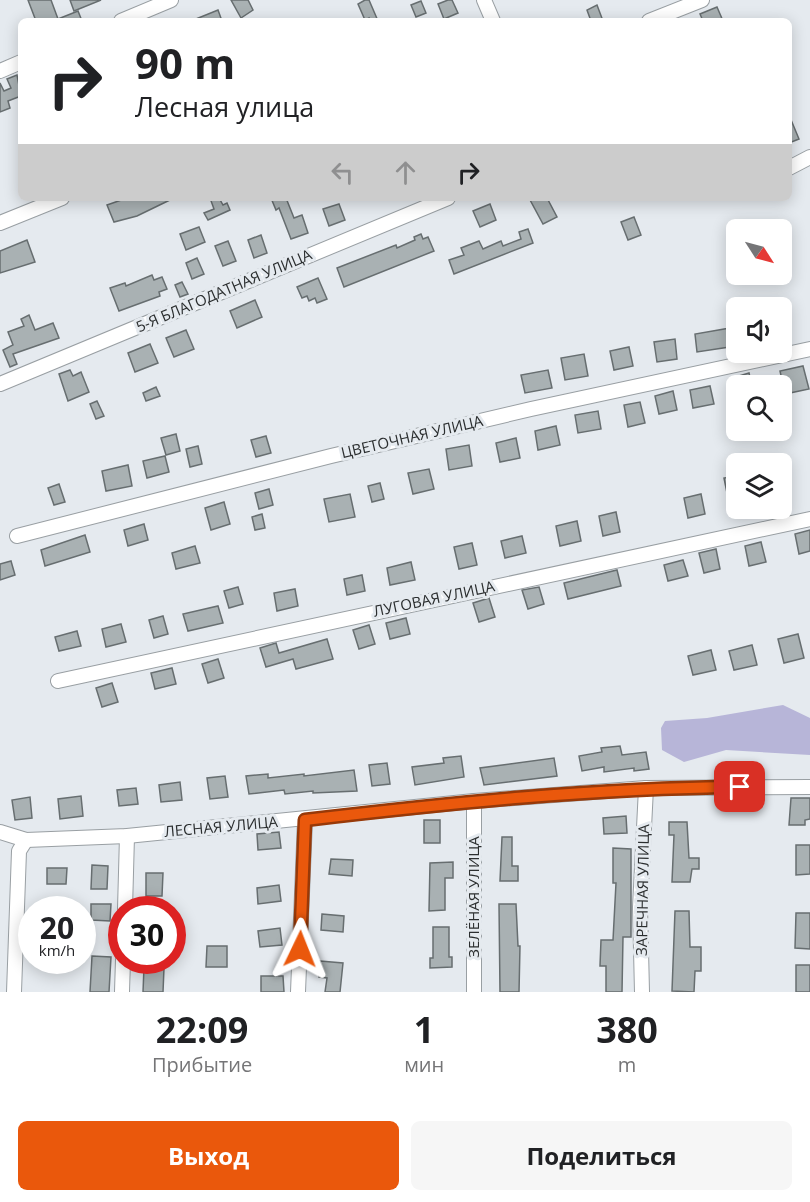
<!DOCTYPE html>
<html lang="ru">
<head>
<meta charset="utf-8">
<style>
  :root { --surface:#fff; --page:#f6f6f6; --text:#202124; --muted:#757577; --accent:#ea580c }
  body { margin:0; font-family:"Open Sans",sans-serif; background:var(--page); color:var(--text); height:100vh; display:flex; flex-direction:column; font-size:22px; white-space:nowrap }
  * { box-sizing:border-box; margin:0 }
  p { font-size:20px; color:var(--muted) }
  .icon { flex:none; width:33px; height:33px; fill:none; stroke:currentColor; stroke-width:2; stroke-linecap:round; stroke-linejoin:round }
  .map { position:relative; height:992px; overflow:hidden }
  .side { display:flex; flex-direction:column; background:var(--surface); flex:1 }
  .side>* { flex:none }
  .hud { position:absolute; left:18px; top:18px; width:774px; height:183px; border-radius:9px; box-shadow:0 3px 15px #0003; background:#fff; color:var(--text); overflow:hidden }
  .needle { width:39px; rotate:126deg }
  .fabs { position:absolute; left:726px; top:219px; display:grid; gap:12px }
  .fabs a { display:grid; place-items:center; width:66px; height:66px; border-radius:9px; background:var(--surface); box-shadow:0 3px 15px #0003; font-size:30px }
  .speed { position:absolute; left:18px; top:896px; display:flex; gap:12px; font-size:30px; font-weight:700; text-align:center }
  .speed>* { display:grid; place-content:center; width:78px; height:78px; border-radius:50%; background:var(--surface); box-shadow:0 3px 15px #0003; line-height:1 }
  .speed small { font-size:15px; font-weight:400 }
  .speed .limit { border:9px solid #d22; background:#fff; color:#111 }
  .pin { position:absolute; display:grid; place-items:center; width:51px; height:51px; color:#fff; margin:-26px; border-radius:12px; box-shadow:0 3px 9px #0006 }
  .me { position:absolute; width:66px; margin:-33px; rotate:2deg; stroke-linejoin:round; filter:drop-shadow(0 0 4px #0008) }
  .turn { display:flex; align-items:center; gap:21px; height:126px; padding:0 18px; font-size:27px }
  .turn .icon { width:78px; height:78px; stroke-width:2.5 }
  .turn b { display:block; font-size:42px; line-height:51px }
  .lanes { display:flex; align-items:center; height:57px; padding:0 18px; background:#0003; justify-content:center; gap:30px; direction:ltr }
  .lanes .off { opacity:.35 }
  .eta { display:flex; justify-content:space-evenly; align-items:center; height:102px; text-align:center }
  .eta b { font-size:36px; font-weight:700; line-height:42px }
  .cta { display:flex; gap:12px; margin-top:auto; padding:12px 18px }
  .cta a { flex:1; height:69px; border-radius:9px; background:var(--accent); color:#fff; font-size:24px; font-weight:700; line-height:69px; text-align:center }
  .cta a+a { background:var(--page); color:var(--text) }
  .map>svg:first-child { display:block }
  .forest { fill:#b7b5d8 }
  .building { fill:#a9b1b3; stroke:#676e70; stroke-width:1.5 }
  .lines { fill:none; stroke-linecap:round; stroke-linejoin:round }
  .minor-casing { stroke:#999fa3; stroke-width:16 }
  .minor { stroke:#fff; stroke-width:14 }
  .route-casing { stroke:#983908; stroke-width:15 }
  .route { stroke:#ea580c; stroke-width:10 }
  .labels { text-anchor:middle; stroke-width:6; stroke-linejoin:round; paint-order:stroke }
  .street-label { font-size:15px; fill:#2b2e2f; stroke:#e5eaef }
</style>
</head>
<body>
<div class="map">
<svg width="810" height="992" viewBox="0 0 810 992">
  <rect width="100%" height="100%" fill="#e5eaef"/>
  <!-- forest -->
  <path class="forest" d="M783,705L810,718V755L726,750L684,762L662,750L661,728L665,721L707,718Z"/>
  <!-- building -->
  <g class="building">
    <path d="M28,0H51L58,19L78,11L82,21H36Z"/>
    <path d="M70,0H101L74,11Z"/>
    <path d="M231,0H248L253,10L241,18Z"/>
    <path d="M365,0H369L378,21H369V18L365,20L358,4Z"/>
    <path d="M448,0H452L458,13L444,19L438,4Z"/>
    <path d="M421,1L426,13L416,17L411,5Z"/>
    <path d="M597,5L603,21H591L587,10Z"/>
    <path d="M717,7L723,21H703L700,14Z"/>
    <path d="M218,10L222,21H191Z"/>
    <path d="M17,75L21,96L8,101L10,108L0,112V83L4,91L11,88L7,79Z"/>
    <path d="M789,115L799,139L789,143Z"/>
    <path d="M127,198H174L137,216L114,222L107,205Z"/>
    <path d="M210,198H219L223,205L227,203L230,210L208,220L204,213L214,209Z"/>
    <path d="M271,198H286L294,218L302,215L308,233L291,239L279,208L276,210Z"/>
    <path d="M529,198H547L557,217L543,224Z"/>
    <path d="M339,204L345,220L329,226L323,209Z"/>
    <path d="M490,204L496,220L480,227L473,211Z"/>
    <path d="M634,217L641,235L628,240L621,222Z"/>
    <path d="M199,227L205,242L186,250L180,234Z"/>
    <path d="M528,229L533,243L454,274L449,260L464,255L461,248L479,241L483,249L501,241L503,246L521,239L519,232Z"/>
    <path d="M421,234L423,239L428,237L434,251L344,287L337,268L396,245L397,248L415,240L414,237Z"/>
    <path d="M261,235L267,253L254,258L248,240Z"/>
    <path d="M27,240L35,262L0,273V251Z"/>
    <path d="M228,241L236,261L223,266L215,246Z"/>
    <path d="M197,258L204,274L192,279L186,263Z"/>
    <path d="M152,275L154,280L162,277L167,289L159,292L160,296L119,311L110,288L125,283L126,286Z"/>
    <path d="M318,278L327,299L317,303L315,298L309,301L307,296L302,298L297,287Z"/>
    <path d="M182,282L188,294L180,297L175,285Z"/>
    <path d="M255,300L262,317L237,328L230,311Z"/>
    <path d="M29,315L35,330L53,323L59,338L13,354L17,364L10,367L3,350L13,345L8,332L24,326L21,319Z"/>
    <path d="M736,327V346L697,352L695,334Z"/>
    <path d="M186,330L194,349L174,357L166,338Z"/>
    <path d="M675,339L677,359L657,362L654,342Z"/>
    <path d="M150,344L158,363L135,372L128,353Z"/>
    <path d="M629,347L633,366L614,370L610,351Z"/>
    <path d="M584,354L588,376L565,380L561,358Z"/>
    <path d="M803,366L809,389L785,394L780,371Z"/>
    <path d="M70,370L73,376L81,372L89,392L68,401L59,374Z"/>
    <path d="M548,370L552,388L525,393L521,375Z"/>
    <path d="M749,373L752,386H730L729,379Z"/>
    <path d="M710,386L714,404L693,408L690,390Z"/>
    <path d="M156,387L160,396L146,401L143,393Z"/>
    <path d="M673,391L677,410L659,414L655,396Z"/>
    <path d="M97,401L104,416L96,419L90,404Z"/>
    <path d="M640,402L645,423L628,427L624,405Z"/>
    <path d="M598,411L601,429L578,433L575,415Z"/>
    <path d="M556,426L560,445L538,450L535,431Z"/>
    <path d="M176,434L180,451L166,455L161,438Z"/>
    <path d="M266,436L271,453L256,457L251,440Z"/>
    <path d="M516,438L520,458L500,462L496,443Z"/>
    <path d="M469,445L472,466L449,470L446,449Z"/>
    <path d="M198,446L202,464L190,467L186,449Z"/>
    <path d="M165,456L169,472L147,478L143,461Z"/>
    <path d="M128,465L132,486L106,491L102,471Z"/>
    <path d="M429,469L434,489L413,494L408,473Z"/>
    <path d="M736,476V497L728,498L724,478Z"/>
    <path d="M782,476H785L791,502L782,504Z"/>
    <path d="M380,483L384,499L372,502L368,486Z"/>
    <path d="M59,484L65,502L54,505L48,488Z"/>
    <path d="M269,489L273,505L259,509L255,493Z"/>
    <path d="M350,494L355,517L329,522L324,499Z"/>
    <path d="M701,494L705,514L688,518L684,498Z"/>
    <path d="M224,502L230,524L211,530L205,508Z"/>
    <path d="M616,512L620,532L603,536L599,516Z"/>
    <path d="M262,514L265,528L255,530L252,517Z"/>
    <path d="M577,521L581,541L560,546L556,526Z"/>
    <path d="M144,524L148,540L128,546L124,530Z"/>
    <path d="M810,530V551L799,554L795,534Z"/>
    <path d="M85,535L90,552L45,566L41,550Z"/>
    <path d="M522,536L526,553L505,558L501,541Z"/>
    <path d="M761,542L766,562L749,566L745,546Z"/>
    <path d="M472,543L477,565L459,569L454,547Z"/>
    <path d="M195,546L200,563L176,569L172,553Z"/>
    <path d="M716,549L720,569L704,573L699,553Z"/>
    <path d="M683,560L688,576L668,581L664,565Z"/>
    <path d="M11,561L15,575L0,580V564Z"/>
    <path d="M411,562L415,580L390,585L387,568Z"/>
    <path d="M617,570L621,586L568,599L564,583Z"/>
    <path d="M362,575L365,591L347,595L344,579Z"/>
    <path d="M238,587L243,604L229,608L224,591Z"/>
    <path d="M539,587L544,604L528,609L522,590Z"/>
    <path d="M295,589L298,606L277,611L274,593Z"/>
    <path d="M489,598L495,617L479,622L473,603Z"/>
    <path d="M218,606L223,623L188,631L183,614Z"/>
    <path d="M163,616L168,634L154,638L149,620Z"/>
    <path d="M406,618L410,634L390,639L386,623Z"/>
    <path d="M121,624L126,642L106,647L102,629Z"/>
    <path d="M369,625L375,644L359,649L353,630Z"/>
    <path d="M77,631L81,646L59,651L55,637Z"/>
    <path d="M798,634L804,658L784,663L778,639Z"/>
    <path d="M327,639L333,659L296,669L293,659L266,667L260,648L276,643L279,653Z"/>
    <path d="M752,645L757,665L734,670L729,651Z"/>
    <path d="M711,650L716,670L693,675L688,656Z"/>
    <path d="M218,659L224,678L208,683L202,664Z"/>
    <path d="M172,668L176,684L155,689L151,673Z"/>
    <path d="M112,683L118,702L102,707L96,688Z"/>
    <path d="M620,746L622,755L646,752L649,769L634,771V768L604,772V767L582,771L579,756L602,752L601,748Z"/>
    <path d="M461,756L464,777L415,785L412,767L444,763L443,758Z"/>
    <path d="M554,758L557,776L484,785L480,768Z"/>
    <path d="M387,763L390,784L372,786L369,765Z"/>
    <path d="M354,770L357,791L313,793V791L285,794L284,790L249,794L246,776L268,774V778L304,774V776Z"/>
    <path d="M225,776L228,797L210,799L207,778Z"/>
    <path d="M180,782L182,800L161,802L159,785Z"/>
    <path d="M136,788L138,804L119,806L117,790Z"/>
    <path d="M81,796L83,816L60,819L58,799Z"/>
    <path d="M30,797L32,818L15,820L12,800Z"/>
    <path d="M791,798H810V819L805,820V825H789Z"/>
    <path d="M626,816L627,833L604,834L603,818Z"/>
    <rect x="424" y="820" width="16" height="23"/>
    <path d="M669,822H687L689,858H699V869H692L690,882H672L674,835H669Z"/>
    <path d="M279,832L281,848L258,850L257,834Z"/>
    <path d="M502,837H512V866H518V881H500Z"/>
    <path d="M796,845H810V874L796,875Z"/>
    <path d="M613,848L631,849V937H623L622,992H606V966H600L601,940H613L616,883H613Z"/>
    <path d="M331,859L353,860L352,876L329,874Z"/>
    <path d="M453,862V878H445V910L429,911L430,863Z"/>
    <path d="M92,865L108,866L107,889H91Z"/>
    <path d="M47,868H67L66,884H47Z"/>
    <path d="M146,873H163L162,896H146Z"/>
    <path d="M279,885L281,901L258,904L257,888Z"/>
    <path d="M91,904H111L110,921L91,920Z"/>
    <path d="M499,904H516L518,946H520L519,992H500Z"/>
    <path d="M675,911H689L690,947H701V971H695L694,992L672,991Z"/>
    <path d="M796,913H810V949L795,948Z"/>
    <path d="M322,914L344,916L343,932L321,930Z"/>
    <path d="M433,927H449V957H452V967L430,968V958H433Z"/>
    <path d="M280,928L282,945L260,947L258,931Z"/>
    <path d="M207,946H227V967H206Z"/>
    <path d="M92,956L111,957L109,992H90Z"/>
    <path d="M320,961L343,963L340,992H325L327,978L319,977Z"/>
    <rect x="796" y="965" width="14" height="27"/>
    <path d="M144,967L164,968L163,992H143Z"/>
    <path d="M261,976H283L284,992H261Z"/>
  </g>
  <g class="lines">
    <defs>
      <g id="minor">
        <path d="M484,0L493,21"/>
        <path d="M121,21L171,0"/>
        <path d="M649,21L702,0"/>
        <path d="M0,71L21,62"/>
        <path d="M789,168L810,157"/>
        <path d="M0,223L62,198"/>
        <path d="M0,384L448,198"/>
        <path d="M17,536L331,456L531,409L810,349"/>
        <path d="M58,681L810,519"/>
        <path d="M474,801V992"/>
        <path d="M0,832L26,840L127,836L474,801L646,788L810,787"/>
        <path d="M125,909L127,836"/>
        <path d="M14,992L19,851L26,840"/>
        <path d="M122,992L123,960"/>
        <path d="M298,992L305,820"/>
        <path d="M642,992L640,907L646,788"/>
      </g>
    </defs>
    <!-- minor casing -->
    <use href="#minor" class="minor-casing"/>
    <!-- minor -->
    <use href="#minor" class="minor"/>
  </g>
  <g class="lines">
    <defs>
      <path id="route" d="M300,949L305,820C450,803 594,788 740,787"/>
    </defs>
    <!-- route casing -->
    <use href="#route" class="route-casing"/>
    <!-- route -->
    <use href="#route" class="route"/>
  </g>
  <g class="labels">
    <!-- street labels -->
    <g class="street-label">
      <text transform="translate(224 291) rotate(-23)" y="5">5-Я БЛАГОДАТНАЯ УЛИЦА</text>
      <text transform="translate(412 437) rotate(-13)" y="5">ЦВЕТОЧНАЯ УЛИЦА</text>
      <text transform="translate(434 599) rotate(-12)" y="5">ЛУГОВАЯ УЛИЦА</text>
      <text transform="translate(221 827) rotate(-5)" y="5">ЛЕСНАЯ УЛИЦА</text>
      <text transform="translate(643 890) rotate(-89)" y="5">ЗАРЕЧНАЯ УЛИЦА</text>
      <text transform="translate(474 897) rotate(-90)" y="5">ЗЕЛЁНАЯ УЛИЦА</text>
    </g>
  </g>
</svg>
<div class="fabs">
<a><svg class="needle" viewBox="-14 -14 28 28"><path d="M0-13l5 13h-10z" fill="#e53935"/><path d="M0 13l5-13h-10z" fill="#757577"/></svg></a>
<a><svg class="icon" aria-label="sound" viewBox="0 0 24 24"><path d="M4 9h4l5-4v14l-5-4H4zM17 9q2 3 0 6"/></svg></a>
<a><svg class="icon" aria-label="search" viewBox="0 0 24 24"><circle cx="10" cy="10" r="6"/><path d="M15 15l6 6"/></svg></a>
<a><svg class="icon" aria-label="layers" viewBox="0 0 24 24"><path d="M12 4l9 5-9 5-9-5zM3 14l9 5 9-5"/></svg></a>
</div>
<div class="speed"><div>20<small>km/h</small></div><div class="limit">30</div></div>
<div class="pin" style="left:740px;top:787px;background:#d93025"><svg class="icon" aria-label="arrive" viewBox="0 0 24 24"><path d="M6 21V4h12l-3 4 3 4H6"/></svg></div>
<svg class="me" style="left:300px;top:949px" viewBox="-20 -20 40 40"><path d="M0-17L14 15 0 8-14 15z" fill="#ea580c" stroke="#fff" stroke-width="4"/></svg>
<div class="hud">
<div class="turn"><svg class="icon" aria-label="right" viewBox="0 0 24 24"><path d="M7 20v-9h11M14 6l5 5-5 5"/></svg><div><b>90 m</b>Лесная улица</div></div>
<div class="lanes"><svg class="icon off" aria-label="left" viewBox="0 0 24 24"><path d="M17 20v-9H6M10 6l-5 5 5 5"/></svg><svg class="icon off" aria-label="ahead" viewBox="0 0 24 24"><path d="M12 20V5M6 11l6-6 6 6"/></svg><svg class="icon" aria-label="right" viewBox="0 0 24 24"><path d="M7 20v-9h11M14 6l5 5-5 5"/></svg></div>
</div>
</div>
<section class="side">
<div class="eta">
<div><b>22:09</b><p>Прибытие</p></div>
<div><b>1</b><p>мин</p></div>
<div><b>380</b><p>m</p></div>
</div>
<div class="cta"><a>Выход</a><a>Поделиться</a></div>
</section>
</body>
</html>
